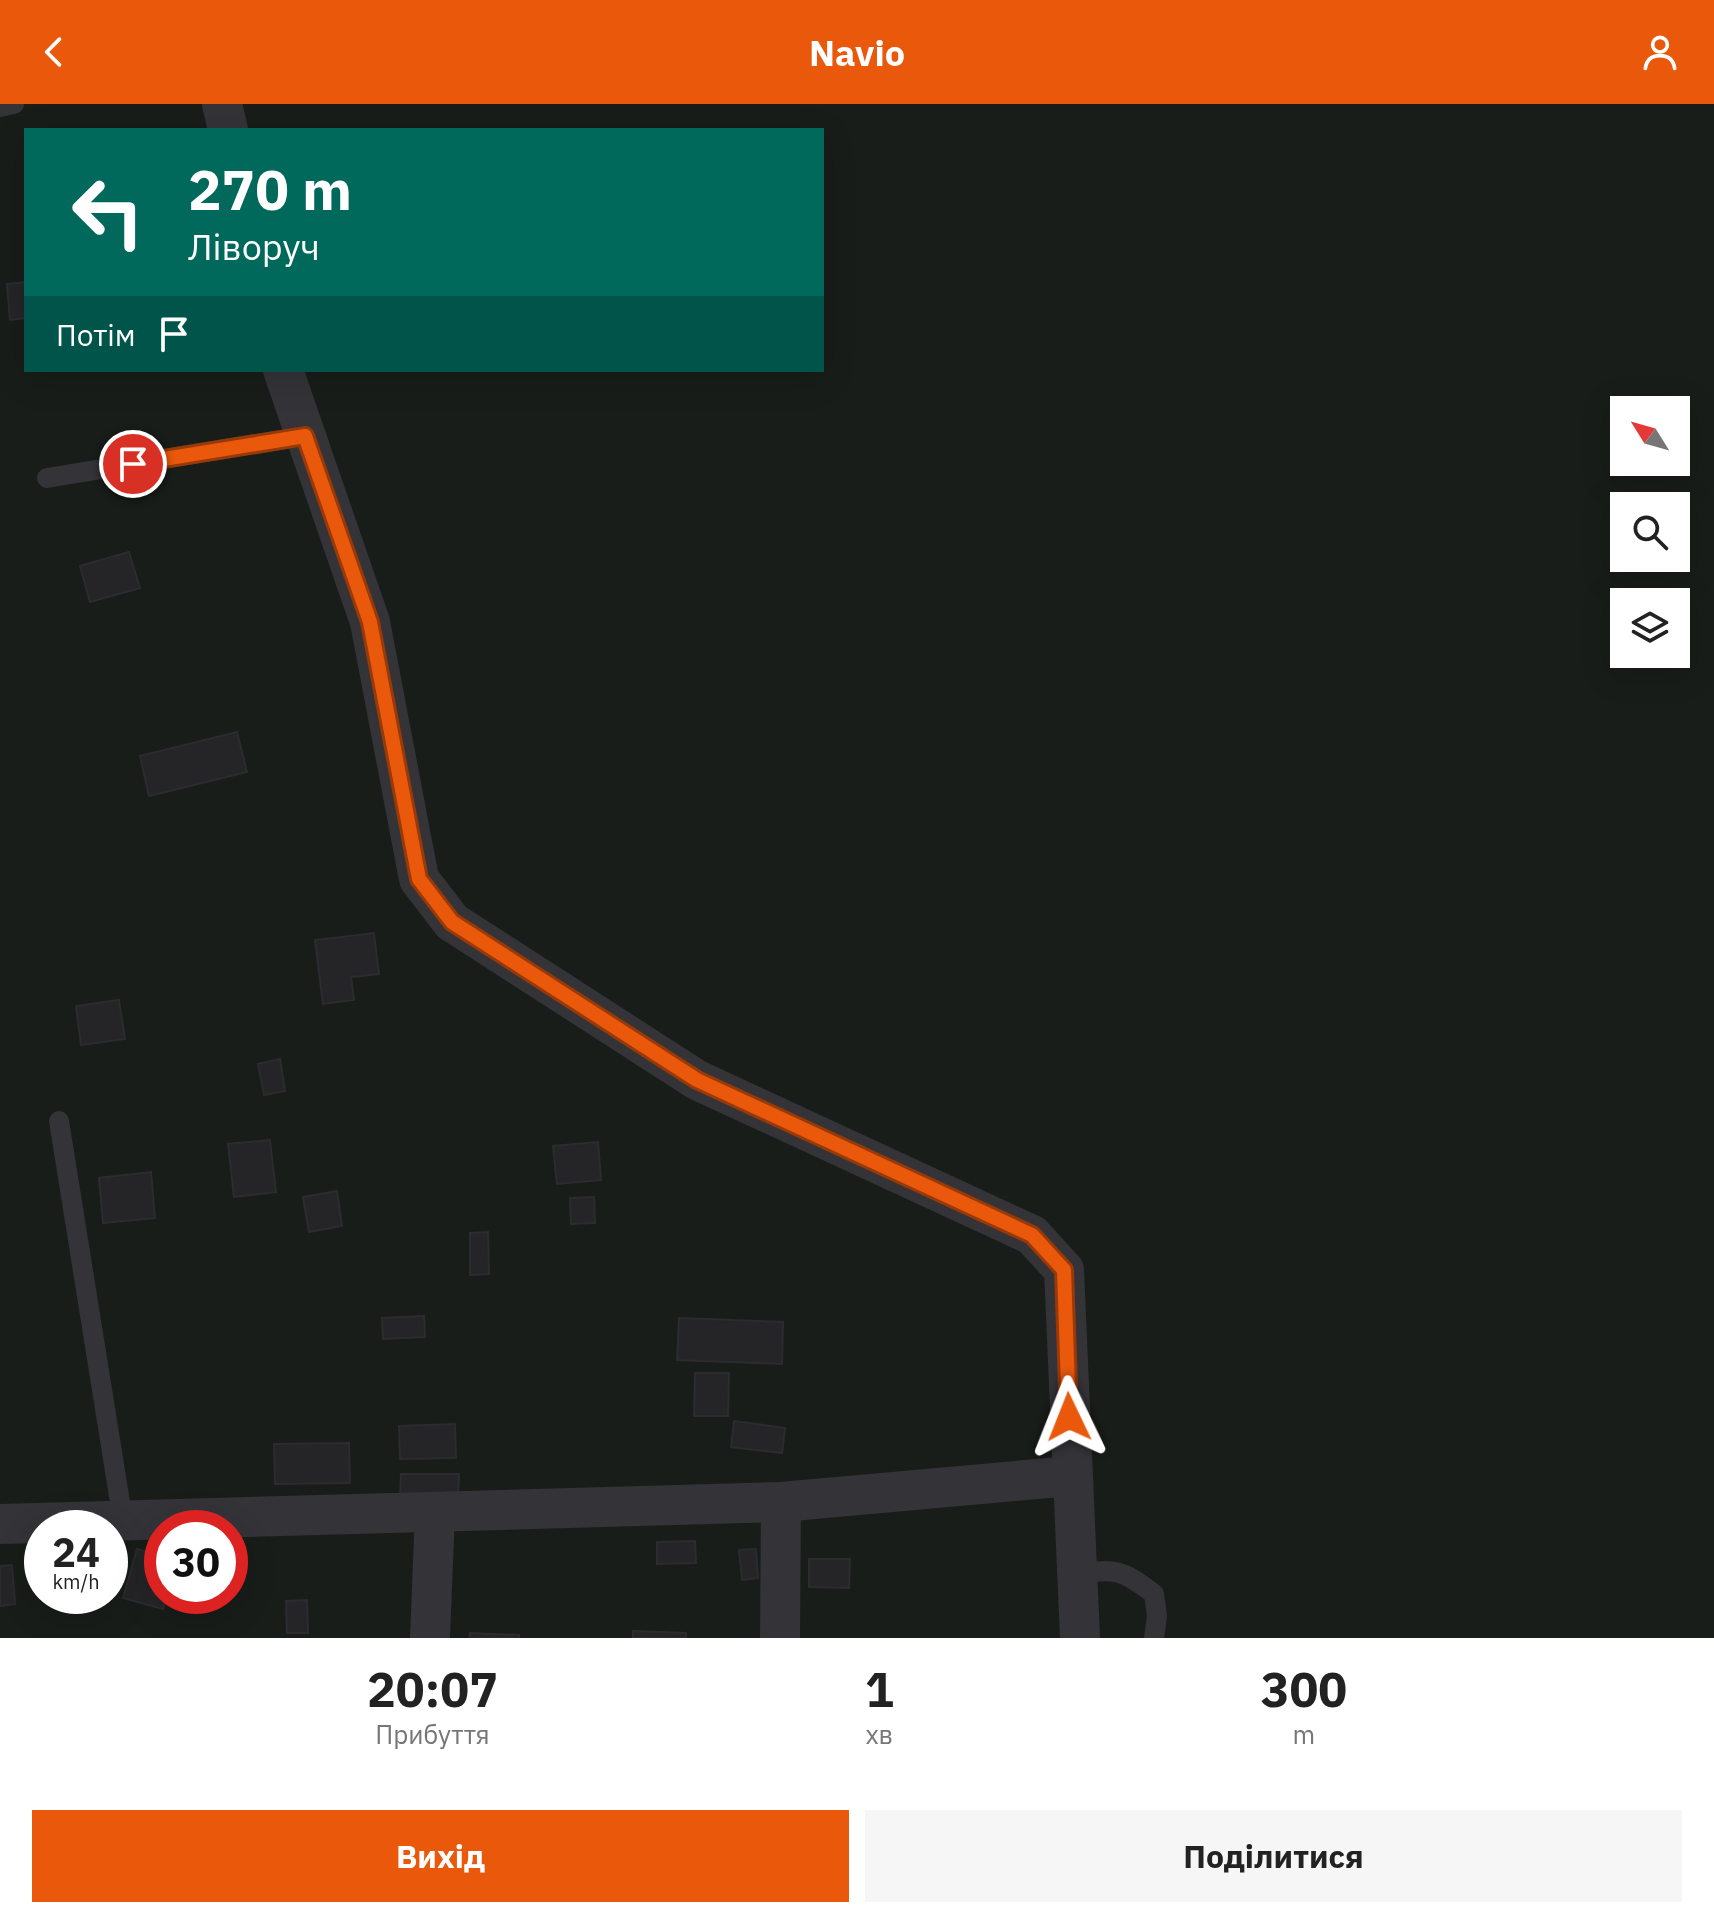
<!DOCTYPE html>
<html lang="uk">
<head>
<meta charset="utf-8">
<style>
  :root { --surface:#fff; --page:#f6f6f6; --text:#222; --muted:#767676; --accent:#ea580c }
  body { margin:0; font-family:"IBM Plex Sans",sans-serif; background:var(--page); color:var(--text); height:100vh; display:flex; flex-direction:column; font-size:30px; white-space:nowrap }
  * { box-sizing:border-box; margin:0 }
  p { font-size:26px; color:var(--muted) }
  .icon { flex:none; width:44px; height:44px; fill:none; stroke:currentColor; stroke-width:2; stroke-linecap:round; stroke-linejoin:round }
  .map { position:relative; height:1534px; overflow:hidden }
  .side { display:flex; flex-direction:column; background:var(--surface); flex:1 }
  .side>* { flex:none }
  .top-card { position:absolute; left:24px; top:24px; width:800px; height:244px; border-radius:0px; box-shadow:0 8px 32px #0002; background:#00695c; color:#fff; overflow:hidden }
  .needle { width:52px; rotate:307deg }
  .fabs { position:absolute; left:1610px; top:292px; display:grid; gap:16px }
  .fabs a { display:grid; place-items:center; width:80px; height:80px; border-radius:0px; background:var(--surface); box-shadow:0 8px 32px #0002; font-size:40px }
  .speed { position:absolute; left:24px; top:1406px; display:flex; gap:16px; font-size:40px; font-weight:700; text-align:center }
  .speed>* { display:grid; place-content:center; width:104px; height:104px; border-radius:50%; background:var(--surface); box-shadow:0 8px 32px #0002; line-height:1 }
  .speed small { font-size:20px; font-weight:400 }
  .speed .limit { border:12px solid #d22; background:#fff; color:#111 }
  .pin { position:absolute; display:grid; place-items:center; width:68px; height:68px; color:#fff; margin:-34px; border:4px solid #fff; border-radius:50%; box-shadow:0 2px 8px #0007 }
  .me { position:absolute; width:88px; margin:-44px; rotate:358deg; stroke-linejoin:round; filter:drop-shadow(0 0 6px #0008) }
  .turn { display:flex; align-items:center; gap:28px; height:168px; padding:0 32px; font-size:36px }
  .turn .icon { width:104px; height:104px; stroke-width:2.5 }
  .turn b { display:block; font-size:56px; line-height:68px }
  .then { display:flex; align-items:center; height:76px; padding:0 32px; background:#0003; gap:16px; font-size:30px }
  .eta { display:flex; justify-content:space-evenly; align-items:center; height:136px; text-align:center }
  .eta b { font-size:48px; font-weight:800; line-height:56px }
  .primary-button { display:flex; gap:16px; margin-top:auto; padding:16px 32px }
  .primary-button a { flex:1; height:92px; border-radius:0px; background:var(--accent); color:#fff; font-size:32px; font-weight:800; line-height:92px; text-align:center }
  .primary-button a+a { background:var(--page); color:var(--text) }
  header { display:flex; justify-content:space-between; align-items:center; height:104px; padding:0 32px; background:var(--accent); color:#fff; font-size:36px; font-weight:800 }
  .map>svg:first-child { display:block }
  .green { fill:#181d19; fill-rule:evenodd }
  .building { fill:#252427; stroke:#2c2b2f; stroke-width:2 }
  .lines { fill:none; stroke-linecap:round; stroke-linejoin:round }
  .lane { stroke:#333338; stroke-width:20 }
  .street { stroke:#333338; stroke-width:40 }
  .route-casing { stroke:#983908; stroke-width:20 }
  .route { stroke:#ea580c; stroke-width:14 }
</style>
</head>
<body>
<header><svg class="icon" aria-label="back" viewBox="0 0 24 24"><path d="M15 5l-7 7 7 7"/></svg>Navio<svg class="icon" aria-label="person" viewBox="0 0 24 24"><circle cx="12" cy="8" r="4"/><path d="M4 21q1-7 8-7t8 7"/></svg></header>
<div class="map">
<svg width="1714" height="1534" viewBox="0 0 1714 1534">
  <rect width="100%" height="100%" fill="#121113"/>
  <!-- green -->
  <path class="green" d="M0,0H1714V1534H0ZM26,26H822V266H26ZM1624,306H1676V358H1624ZM1624,402H1676V454H1624ZM1624,498H1676V550H1624ZM42,1424H110V1492H42ZM162,1424H230V1492H162Z"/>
  <!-- building -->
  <g class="building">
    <path d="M26,178V214L10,216L7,180Z"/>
    <path d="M129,448L140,484L90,498L80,462Z"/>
    <path d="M237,628L247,668L149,692L140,652Z"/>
    <path d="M374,829L379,870L351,873L354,896L323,900L315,836Z"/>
    <path d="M119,896L125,935L81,941L76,902Z"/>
    <path d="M280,955L285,987L264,991L258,960Z"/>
    <path d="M270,1036L276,1088L234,1093L228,1040Z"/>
    <path d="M598,1038L601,1076L557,1080L553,1042Z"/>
    <path d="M151,1068L155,1114L103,1119L99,1074Z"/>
    <path d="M337,1087L342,1122L309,1128L303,1093Z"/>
    <path d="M594,1093L595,1119L571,1120L570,1094Z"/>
    <path d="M488,1128L489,1170L470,1171V1129Z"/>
    <path d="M424,1212L425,1233L383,1235L382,1214Z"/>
    <path d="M679,1214L783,1218L782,1260L677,1256Z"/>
    <path d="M695,1269H729L728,1312H694Z"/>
    <path d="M734,1317L785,1324L782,1349L731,1343Z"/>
    <path d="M455,1320L456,1354L400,1355L399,1322Z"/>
    <path d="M349,1339L350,1379L275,1380L274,1340Z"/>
    <path d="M401,1370H459L458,1394H400Z"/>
    <path d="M695,1437L696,1459L657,1460V1438Z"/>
    <path d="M137,1445L162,1452V1492H167L163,1505L123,1494Z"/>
    <path d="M756,1445L758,1474L742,1476L739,1446Z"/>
    <path d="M809,1455H850L849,1484L809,1483Z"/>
    <path d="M12,1461L15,1500L0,1502V1462Z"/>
    <path d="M307,1496L308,1529H287L286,1497Z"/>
    <path d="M633,1527L686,1529V1534H633Z"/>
    <path d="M470,1529L519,1531V1534H470Z"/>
  </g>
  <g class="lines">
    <!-- lane -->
    <g class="lane">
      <path d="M0,3L14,0"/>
      <path d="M47,374L305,332"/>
      <path d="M59,1017L123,1417"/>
      <path d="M1076,1471C1114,1463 1123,1466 1154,1490L1157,1512L1154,1534"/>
    </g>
    <!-- street -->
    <g class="street">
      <path d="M222,0L228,26"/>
      <path d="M283,266L370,518L419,775L452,818L697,976L1032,1131L1064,1166L1080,1534"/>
      <path d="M0,1420L781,1398L1071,1372"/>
      <path d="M430,1534L435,1408"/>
      <path d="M780,1534L781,1398"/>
    </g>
  </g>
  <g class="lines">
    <defs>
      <path id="route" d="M133,360L305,332L370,518L419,775L452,818L697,976L1032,1131L1064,1166L1069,1313"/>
    </defs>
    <!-- route casing -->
    <use href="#route" class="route-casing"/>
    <!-- route -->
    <use href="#route" class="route"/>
  </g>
</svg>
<div class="fabs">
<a><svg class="needle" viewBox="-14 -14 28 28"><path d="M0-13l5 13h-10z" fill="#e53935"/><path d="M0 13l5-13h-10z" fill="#767676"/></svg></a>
<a><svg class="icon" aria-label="search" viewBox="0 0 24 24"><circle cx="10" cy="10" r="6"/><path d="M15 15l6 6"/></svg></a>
<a><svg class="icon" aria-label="layers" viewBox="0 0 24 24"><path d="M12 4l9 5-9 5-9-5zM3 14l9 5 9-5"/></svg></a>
</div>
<div class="speed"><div>24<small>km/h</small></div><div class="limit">30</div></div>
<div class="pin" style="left:133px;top:360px;background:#d93025"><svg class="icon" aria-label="arrive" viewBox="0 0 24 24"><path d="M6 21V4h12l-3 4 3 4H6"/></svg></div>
<svg class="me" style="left:1069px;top:1313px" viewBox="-20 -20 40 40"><path d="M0-17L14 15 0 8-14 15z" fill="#ea580c" stroke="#fff" stroke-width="4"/></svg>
<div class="top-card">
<div class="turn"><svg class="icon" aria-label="left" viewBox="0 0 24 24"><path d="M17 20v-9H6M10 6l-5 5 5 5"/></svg><div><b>270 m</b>Ліворуч</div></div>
<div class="then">Потім<svg class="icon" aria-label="arrive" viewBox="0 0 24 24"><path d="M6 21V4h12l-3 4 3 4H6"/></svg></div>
</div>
</div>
<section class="side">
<div class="eta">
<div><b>20:07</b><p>Прибуття</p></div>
<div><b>1</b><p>хв</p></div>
<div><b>300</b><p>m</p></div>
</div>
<div class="primary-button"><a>Вихід</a><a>Поділитися</a></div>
</section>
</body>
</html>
